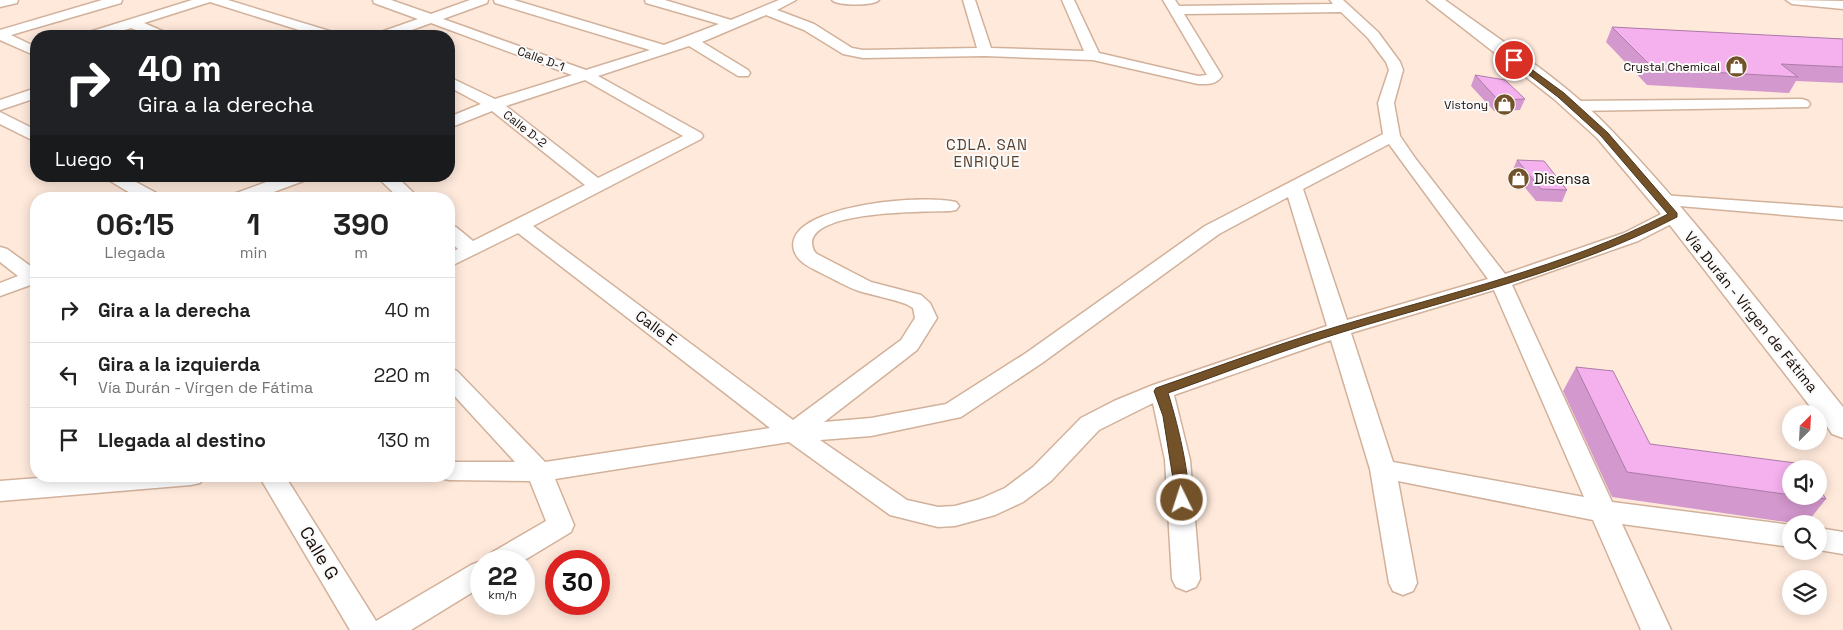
<!DOCTYPE html>
<html lang="es">
<head>
<meta charset="utf-8">
<style>
  :root { --surface:#fff; --page:#f6f6f6; --text:#222; --muted:#767676; --line:#e0e0e0 }
  body { margin:0; font-family:"Space Grotesk",sans-serif; background:var(--page); color:var(--text); height:100vh; display:flex; flex-direction:column; font-size:19px; white-space:nowrap }
  * { box-sizing:border-box; margin:0 }
  p { font-size:16px; color:var(--muted) }
  .icon { flex:none; width:28px; height:28px; fill:none; stroke:currentColor; stroke-width:2; stroke-linecap:round; stroke-linejoin:round }
  .map { position:relative; flex:1; overflow:hidden }
  .details { position:absolute; left:30px; top:192px; width:425px; height:290px; display:flex; flex-direction:column; background:var(--surface); border-radius:20px; box-shadow:0 2px 12px #0003 }
  .details>* { flex:none }
  .top-card { position:absolute; left:30px; top:30px; width:425px; height:152px; border-radius:20px; box-shadow:0 2px 12px #0003; background:#202124; color:#fff; overflow:hidden }
  .needle { width:32px; rotate:24deg }
  .buttons { position:absolute; left:1782px; top:405px; display:grid; gap:10px }
  .buttons a { display:grid; place-items:center; width:45px; height:45px; border-radius:50%; background:var(--surface); box-shadow:0 2px 12px #0003; font-size:25px }
  .speed { position:absolute; left:470px; top:550px; display:flex; gap:10px; font-size:25px; font-weight:700; text-align:center }
  .speed>* { display:grid; place-content:center; width:65px; height:65px; border-radius:50%; background:var(--surface); box-shadow:0 2px 12px #0003; line-height:1 }
  .speed small { font-size:12px; font-weight:400 }
  .speed .limit { border:8px solid #d22; background:#fff; color:#111 }
  .pin { position:absolute; display:grid; place-items:center; width:42px; height:42px; color:#fff; margin:-21px; border:2px solid #fff; border-radius:50%; box-shadow:0 1px 5px #0007 }
  .me { position:absolute; width:55px; margin:-28px; rotate:356deg; stroke-linejoin:round; filter:drop-shadow(0 0 4px #0008) }
  .turn { display:flex; align-items:center; gap:18px; height:105px; padding:0 25px; font-size:22px }
  .turn .icon { width:65px; height:65px; stroke-width:2.5 }
  .turn b { display:block; font-size:35px; line-height:42px }
  .then { display:flex; align-items:center; height:48px; padding:0 25px; background:#0003; gap:10px; font-size:19px }
  .eta { display:flex; justify-content:space-evenly; align-items:center; height:85px; text-align:center }
  .eta b { font-size:30px; font-weight:600; line-height:35px }
  ul { padding:0; list-style:none }
  li { display:flex; align-items:center; gap:15px; height:65px; padding:0 25px; border-top:1px solid var(--line) }
  li div { flex:1 }
  li b { display:block; font-size:19px }
  li em { font-style:normal }
  .map>svg:first-child { display:block }
  .lines { fill:none; stroke-linecap:round; stroke-linejoin:round }
  .minor-casing { stroke:#d2b19b; stroke-width:3 }
  .major-casing { stroke:#d2b19b; stroke-width:3 }
  .minor { fill:#fff; fill-rule:evenodd }
  .major { fill:#fff; fill-rule:evenodd }
  .wall { fill:#d398cd }
  .building { fill:#f5b1ee; stroke:#ac7ca7 }
  .route { fill:#735129; stroke:#4b351b }
  .labels { text-anchor:middle; stroke-width:4; stroke-linejoin:round; paint-order:stroke }
  .far-street-label { font-size:12px; fill:#180d06; stroke:#fafafa }
  .far-poi-label { font-size:12px; fill:#180d06; stroke:#fafafa; text-anchor:end }
  .far-quarter-label { font-size:15px; letter-spacing:1px; fill:#5b402c; stroke:#fafafa }
  .poi-label { font-size:15px; fill:#180d06; stroke:#fafafa; text-anchor:start }
  .street-label { font-size:15px; fill:#180d06; stroke:#fafafa }
  .near-street-label { font-size:18px; fill:#180d06; stroke:#fafafa }
</style>
</head>
<body>
<div class="map">
<svg width="1843" height="630" viewBox="0 0 1843 630">
  <rect width="100%" height="100%" fill="#fee9db"/>
  <g class="lines">
    <defs>
      <g id="minor">
        <path d="M0,0H18L17,3L0,7Z"/>
        <path d="M102,0H122L121,3L11,35L36,47V56L0,40V30Z"/>
        <path d="M192,0H228L336,33L338,36H318L210,2L144,23L167,33L169,36H151L131,28L104,36H84L86,33Z"/>
        <path d="M373,0H391L431,14L470,0H488L487,3L443,19L586,70L650,50L495,3L494,0H514L664,45L719,24L646,3L645,0H665L731,20L779,0H796L777,10L814,24L852,48L863,50L977,48L963,0H975L991,48L1084,51L1062,0H1074L1099,53L1198,76L1207,75L1163,0H1175L1179,6L1333,4L1330,0H1343L1378,32L1400,62L1403,70L1394,103L1400,136L1415,158L1505,274L1624,233L1667,211H1681L1683,215L1681,219L1638,241L1512,285L1612,502L1791,525V547L1622,524L1671,630H1641L1593,520L1398,481L1417,583L1413,591L1403,595L1393,591L1389,583L1370,469L1331,340L1174,395L1190,460L1200,579L1196,587L1186,591L1176,587L1172,579L1165,460L1153,403L1099,430L1051,481L1023,502L995,515L955,526L938,527L890,515L789,442L555,479L574,525L571,532L523,561H487L491,553L546,521L530,481L449,480L440,478L449,476V462H515L449,390V368L457,371L545,462L770,428L518,233L449,267V253L458,249L449,241V225L456,227L473,241L585,185L492,111L449,128V117L481,104L449,87V77L495,99L572,75L431,23L395,36H376L378,33L418,19L374,3ZM1341,12L1368,38L1386,62L1389,70L1378,103L1383,134L1205,226L1026,353L946,404L871,418L824,422L917,350L937,318L930,303L921,295L871,282L817,254C813,251 812,246 812,241C818,210 925,212 950,211L956,210L959,206L956,202C924,194 810,204 795,237C791,245 794,255 801,261C806,266 814,269 821,273C834,279 848,288 862,292C877,296 892,299 906,304L913,308L915,318L901,340L793,420L533,226L701,139L703,136L701,133L598,76L689,46L738,76H748L750,73L748,70L702,42L766,15L804,30L843,54L863,58L985,56L1093,60L1198,84C1208,84 1216,85 1222,76L1184,14ZM585,80L683,136L598,178L506,106ZM1389,144L1488,279L1347,320L1303,189ZM1288,197L1327,326L1153,385L1114,401L1081,418L1033,467L1005,488L980,499L955,506L938,507L907,500L820,440L871,436L961,417L1042,363L1219,234ZM1494,290L1584,497L1393,462L1351,333Z"/>
        <path d="M832,0H879C874,6 837,6 832,0Z"/>
        <path d="M1786,0L1843,1V9L1792,4Z"/>
        <path d="M36,88V98L0,110V100Z"/>
        <path d="M1802,99L1808,101L1810,104L1808,107L1574,111L1566,106L1574,101Z"/>
        <path d="M0,112L36,130V142L0,124Z"/>
        <path d="M102,176H125L160,195L163,199H140Z"/>
        <path d="M283,176H309L306,180L255,199H228L231,195Z"/>
        <path d="M376,176H396L420,199H400Z"/>
        <path d="M1662,195L1843,208V220L1656,204L1653,200L1656,196Z"/>
        <path d="M0,247L7,249L36,270V283L0,296V283L18,276L0,262Z"/>
        <path d="M65,476H204L200,483L191,485L0,501V481Z"/>
        <path d="M259,476H285L376,621L471,565L481,561V587L411,630H350Z"/>
        <path d="M1819,528L1843,532V554L1819,550Z"/>
      </g>
      <path id="major" d="M1427,0H1445C1501,41 1564,80 1612,131C1695,217 1767,314 1843,407V438L1832,434L1819,414H1816L1666,220L1597,138L1554,99Z"/>
    </defs>
    <!-- minor casing -->
    <use href="#minor" class="minor-casing"/>
    <!-- major casing -->
    <use href="#major" class="major-casing"/>
    <!-- minor -->
    <use href="#minor" class="minor"/>
    <!-- major -->
    <use href="#major" class="major"/>
  </g>
  <!-- wall -->
  <g class="wall">
    <path d="M1612,27L1843,39V83L1796,81L1789,93L1647,85L1606,42Z"/>
    <path d="M1475,75L1525,99L1520,110L1494,111L1471,86Z"/>
    <path d="M1517,160L1567,190L1562,202L1536,201L1512,172Z"/>
    <path d="M1576,367L1650,444L1791,469V496H1819L1826,499L1806,524H1800L1612,497L1563,391Z"/>
  </g>
  <!-- building -->
  <g class="building">
    <path d="M1612,27L1843,39V67L1781,64L1798,77L1654,69Z"/>
    <path d="M1475,75L1505,80L1525,99L1498,100Z"/>
    <path d="M1517,160L1544,161L1567,190L1541,189Z"/>
    <path d="M1576,367L1613,371L1650,444L1803,464L1806,469H1791V495L1627,472Z"/>
    <path d="M1819,488L1826,499L1804,496H1819Z"/>
  </g>
  <!-- route -->
  <path class="route" d="M1511,58H1516L1564,93L1608,133L1677,213V217C1573,271 1457,297 1346,331C1286,349 1227,372 1168,393C1174,411 1195,488 1186,504H1177L1163,416L1154,391L1156,388C1217,367 1277,344 1339,326C1449,293 1565,267 1668,214L1601,136L1558,97L1511,61Z"/>
  <!-- icons -->
  <defs>
    <symbol id="shop-disc" viewBox="-11 -11 22 22"><circle r="9.5" fill="#735129" stroke="#fafafa"/><path d="M-5-2.5h2.3a2.7 3.5 0 0 1 5.4 0H5L5.5 6h-11ZM-1.5-2.5h3a1.5 2.3 0 0 0-3 0Z" fill="#fff"/></symbol>
  </defs>
  <g fill-rule="evenodd">
    <use href="#shop-disc" x="1724" y="54" width="25" height="25"/>
    <use href="#shop-disc" x="1492" y="92" width="25" height="25"/>
    <use href="#shop-disc" x="1506" y="166" width="25" height="25"/>
  </g>
  <g class="labels">
    <!-- far-street labels -->
    <g class="far-street-label">
      <text transform="translate(541 59) rotate(20)" y="4">Calle D-1</text>
      <text transform="translate(525 129) rotate(38)" y="4">Calle D-2</text>
    </g>
    <!-- far-poi labels -->
    <g class="far-poi-label">
      <text x="1720" y="71">Crystal Chemical</text>
      <text x="1488" y="109">Vistony</text>
    </g>
    <!-- far-quarter labels -->
    <g class="far-quarter-label">
      <text x="987" y="150">CDLA. SAN<tspan x="987" dy="17">ENRIQUE</tspan></text>
    </g>
    <!-- poi labels -->
    <g class="poi-label">
      <text x="1534" y="184">Disensa</text>
    </g>
    <!-- street labels -->
    <g class="street-label">
      <text transform="translate(1751 312) rotate(51)" y="5">Vía Durán - Vírgen de Fátima</text>
      <text transform="translate(656 328) rotate(37)" y="5">Calle E</text>
    </g>
    <!-- near-street labels -->
    <g class="near-street-label">
      <text transform="translate(319 553) rotate(59)" y="6">Calle G</text>
    </g>
  </g>
</svg>
<div class="buttons">
<a><svg class="needle" viewBox="-14 -14 28 28"><path d="M0-13l5 13h-10z" fill="#e53935"/><path d="M0 13l5-13h-10z" fill="#767676"/></svg></a>
<a><svg class="icon" aria-label="sound" viewBox="0 0 24 24"><path d="M4 9h4l5-4v14l-5-4H4zM17 9q2 3 0 6"/></svg></a>
<a><svg class="icon" aria-label="search" viewBox="0 0 24 24"><circle cx="10" cy="10" r="6"/><path d="M15 15l6 6"/></svg></a>
<a><svg class="icon" aria-label="layers" viewBox="0 0 24 24"><path d="M12 4l9 5-9 5-9-5zM3 14l9 5 9-5"/></svg></a>
</div>
<div class="speed"><div>22<small>km/h</small></div><div class="limit">30</div></div>
<div class="pin" style="left:1514px;top:60px;background:#d93025"><svg class="icon" aria-label="arrive" viewBox="0 0 24 24"><path d="M6 21V4h12l-3 4 3 4H6"/></svg></div>
<svg class="me" style="left:1182px;top:500px" viewBox="-20 -20 40 40"><circle r="17" fill="#735129" stroke="#fff" stroke-width="3"/><path d="M0-11L8 9 0 5-8 9z" fill="#fff"/></svg>
<div class="top-card">
<div class="turn"><svg class="icon" aria-label="right" viewBox="0 0 24 24"><path d="M7 20v-9h11M14 6l5 5-5 5"/></svg><div><b>40 m</b>Gira a la derecha</div></div>
<div class="then">Luego<svg class="icon" aria-label="left" viewBox="0 0 24 24"><path d="M17 20v-9H6M10 6l-5 5 5 5"/></svg></div>
</div>
<section class="details">
<div class="eta">
<div><b>06:15</b><p>Llegada</p></div>
<div><b>1</b><p>min</p></div>
<div><b>390</b><p>m</p></div>
</div>
<ul>
<li><svg class="icon" aria-label="right" viewBox="0 0 24 24"><path d="M7 20v-9h11M14 6l5 5-5 5"/></svg><div><b>Gira a la derecha</b></div><em>40 m</em></li>
<li><svg class="icon" aria-label="left" viewBox="0 0 24 24"><path d="M17 20v-9H6M10 6l-5 5 5 5"/></svg><div><b>Gira a la izquierda</b><p>Vía Durán - Vírgen de Fátima</p></div><em>220 m</em></li>
<li><svg class="icon" aria-label="arrive" viewBox="0 0 24 24"><path d="M6 21V4h12l-3 4 3 4H6"/></svg><div><b>Llegada al destino</b></div><em>130 m</em></li>
</ul>
</section>
</div>
</body>
</html>
